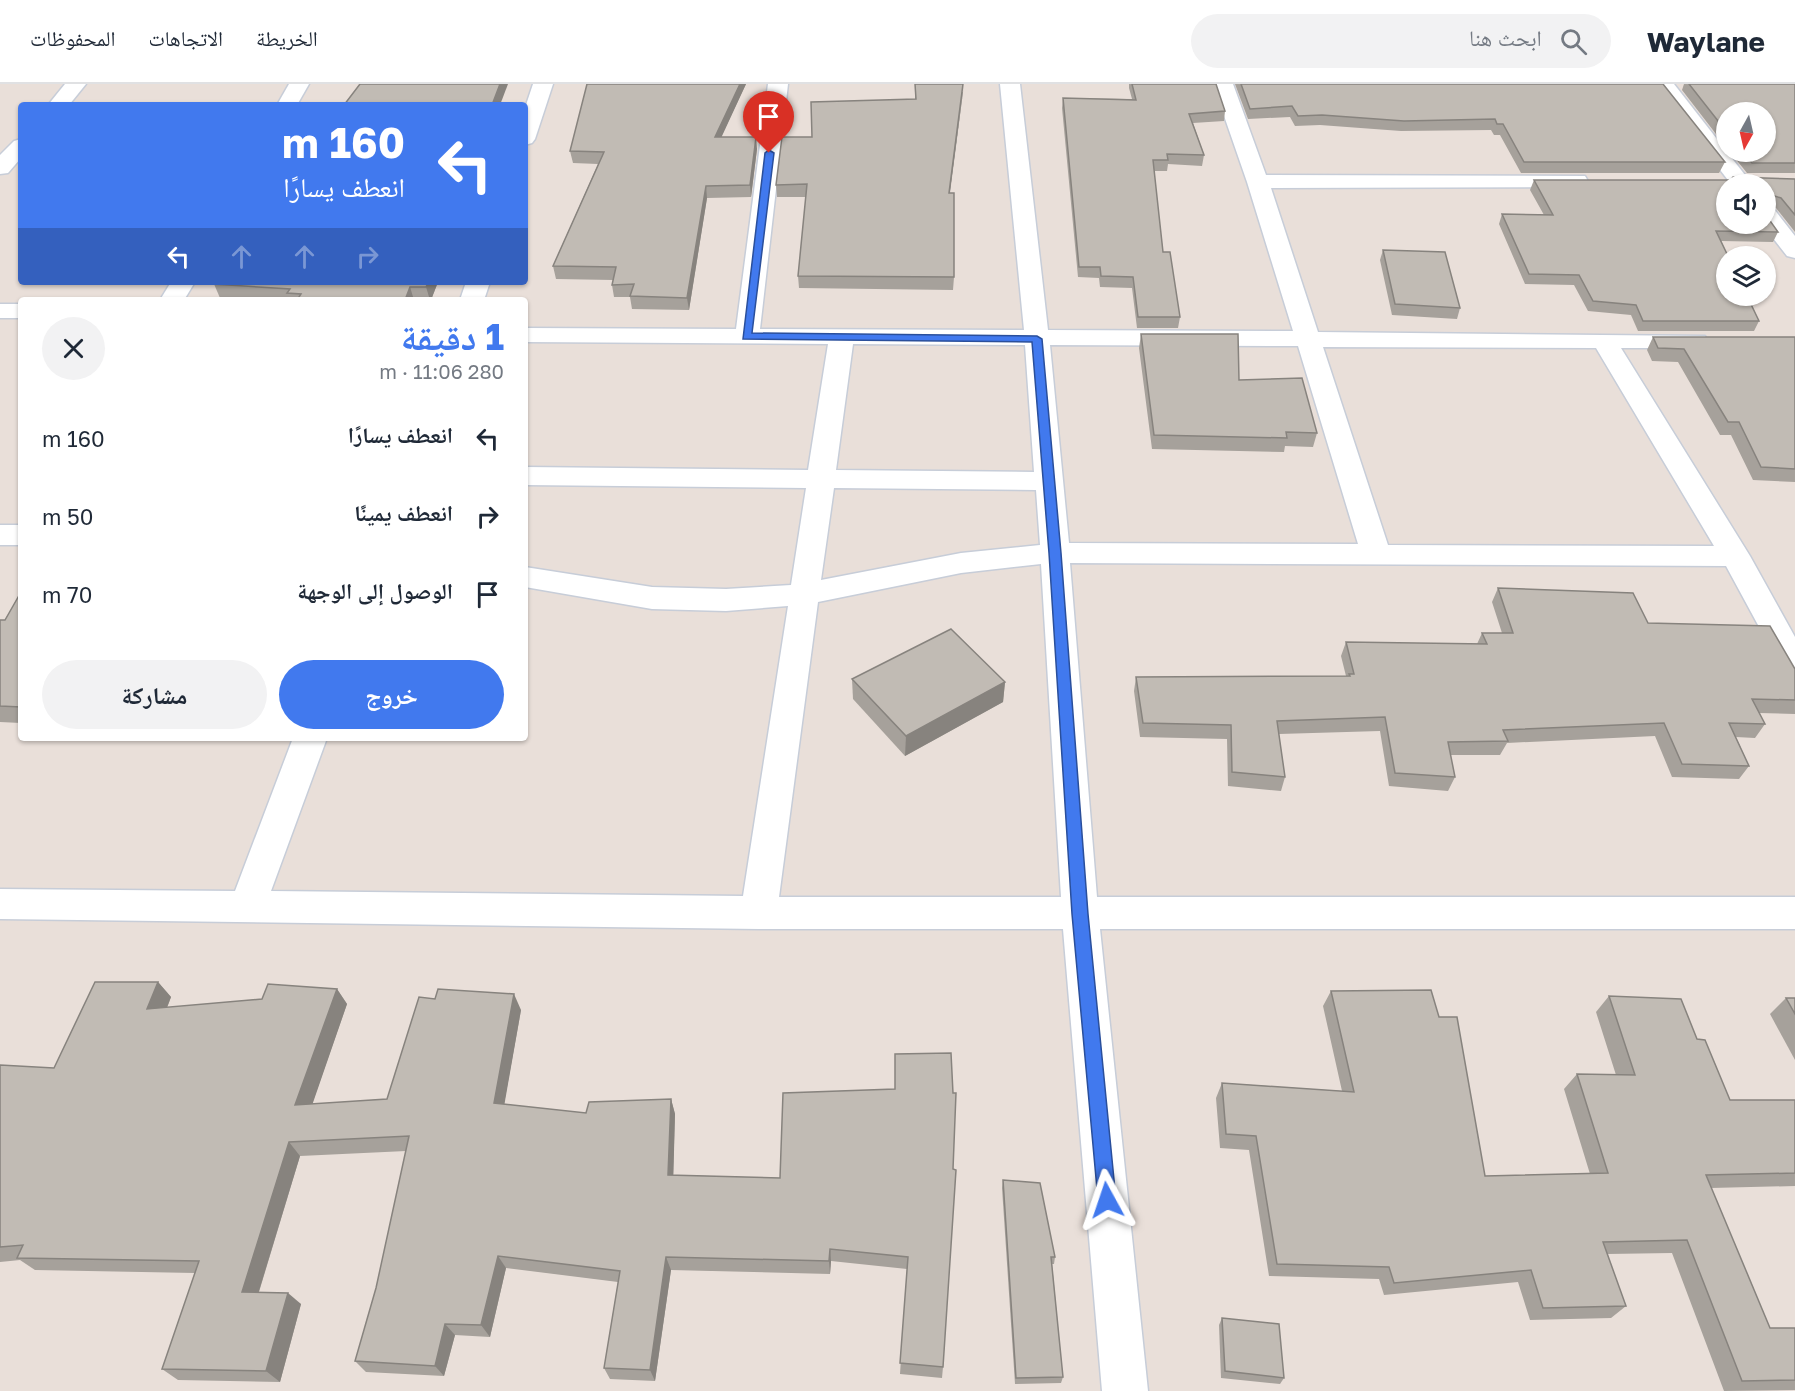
<!DOCTYPE html>
<html lang="ar">
<head>
<meta charset="utf-8">
<style>
  :root { --surface:#fff; --page:#f2f2f3; --text:#1f2937; --muted:#747a83; --line:#e0e1e3; --accent:#4179ee }
  body { margin:0; font-family:"Golos Text","Noto Naskh Arabic",sans-serif; background:var(--page); color:var(--text); direction:rtl; height:100vh; display:flex; flex-direction:column; font-size:22px; white-space:nowrap }
  * { box-sizing:border-box; margin:0 }
  p { font-size:20px; color:var(--muted) }
  .icon { flex:none; width:33px; height:33px; fill:none; stroke:currentColor; stroke-width:2; stroke-linecap:round; stroke-linejoin:round }
  .map { position:relative; flex:1; overflow:hidden; direction:ltr }
  .side { position:absolute; left:18px; top:213px; width:510px; height:444px; display:flex; flex-direction:column; background:var(--surface); border-radius:6px; box-shadow:0 2px 4px #0004; direction:rtl }
  .side>* { flex:none }
  .banner { position:absolute; left:18px; top:18px; width:510px; height:183px; border-radius:6px; box-shadow:0 2px 4px #0004; direction:rtl; background:#4179ee; color:#fff; overflow:hidden }
  .needle { width:39px; rotate:188deg }
  .fabs { position:absolute; left:1716px; top:18px; display:grid; gap:12px }
  .fabs a { display:grid; place-items:center; width:60px; height:60px; border-radius:50%; background:var(--surface); box-shadow:0 2px 4px #0004; font-size:30px }
  .pin { position:absolute; display:grid; place-items:center; width:51px; height:51px; color:#fff; margin:-62px -26px; border-radius:50% 50% 50% 0; rotate:-45deg; box-shadow:0 0 6px #0007 }
  .pin .icon { rotate:45deg }
  .me { position:absolute; width:66px; margin:-33px; rotate:355deg; stroke-linejoin:round; filter:drop-shadow(0 0 4px #0008) }
  .turn { display:flex; align-items:center; gap:21px; height:126px; padding:0 24px; font-size:27px }
  .turn .icon { width:78px; height:78px; stroke-width:2.5 }
  .turn b { display:block; font-size:42px; line-height:51px }
  .lanes { display:flex; align-items:center; height:57px; padding:0 24px; background:#0003; justify-content:center; gap:30px; direction:ltr }
  .lanes .off { opacity:.35 }
  .round { display:grid; place-items:center; flex:none; width:63px; height:63px; border-radius:32px; background:var(--page) }
  .summary { display:flex; align-items:center; justify-content:space-between; height:102px; padding:0 24px }
  h1 { font-size:36px; font-weight:700; line-height:45px; color:var(--accent) }
  .primary-button { display:flex; gap:12px; margin-top:auto; padding:12px 24px }
  .primary-button a { flex:1; height:69px; border-radius:36px; background:var(--accent); color:#fff; font-size:24px; font-weight:700; line-height:69px; text-align:center }
  .primary-button a+a { background:var(--page); color:var(--text) }
  ul { padding:0; list-style:none }
  li { display:flex; align-items:center; gap:18px; height:78px; padding:0 24px }
  li div { flex:1 }
  li b { display:block; font-size:22px }
  li em { font-style:normal }
  header { display:flex; align-items:center; gap:36px; box-sizing:border-box; height:84px; padding:0 30px; background:var(--surface); border-bottom:2px solid var(--line) }
  header strong { font-size:28px }
  nav { display:flex; gap:33px; margin-inline-start:auto; font-size:21px }
  .search { width:420px; height:54px; background:var(--page); display:flex; align-items:center; gap:15px; box-sizing:border-box; padding:0 21px; border-radius:33px; color:var(--muted); font-size:22px }
  .map>svg:first-child { display:block }
  .lines { fill:none; stroke-linecap:round; stroke-linejoin:round }
  .minor-casing { stroke:#c7cdd8; stroke-width:3 }
  .minor { fill:#fff; fill-rule:evenodd }
  .wall { fill:#a6a19b }
  .shaded-wall { fill:#87837e }
  .building { fill:#c1bbb4; stroke:#87837e; stroke-width:1.5 }
  .route { fill:#4179ee; stroke:#2a4f9b; stroke-width:1.5 }
</style>
</head>
<body>
<header>
<strong>Waylane</strong>
<div class="search"><svg class="icon" aria-label="search" viewBox="0 0 24 24"><circle cx="10" cy="10" r="6"/><path d="M15 15l6 6"/></svg>ابحث هنا</div>
<nav><a>الخريطة</a><a>الاتجاهات</a><a>المحفوظات</a></nav>
</header>
<div class="map">
<svg width="1795" height="1307" viewBox="0 0 1795 1307">
  <rect width="100%" height="100%" fill="#e9dfd9"/>
  <g class="lines">
    <defs>
      <g id="minor">
        <path d="M65,0H86L69,21H48Z"/>
        <path d="M289,0H309L297,21H277Z"/>
        <path d="M533,0H553L535,55L532,59L525,61V24Z"/>
        <path d="M768,0H788L760,245L1024,246L1000,0H1020L1048,246L1293,247L1247,98L1213,0H1233L1266,91L1585,92L1588,97L1585,102L1577,103L1271,104L1318,248L1705,252L1708,257L1705,262L1696,264H1621L1750,472L1795,553V593L1784,589L1726,482L1070,479L1097,813H1795V845H1100L1148,1307H1102L1063,845H759L0,835V805L235,807L293,654H327L271,807L743,812L788,522L726,527L652,525L525,503V483L652,503L726,505L791,501L806,404L525,401V383L808,386L828,260L525,258V244L736,245ZM853,260L1025,261L1034,388L836,386ZM1050,261L1298,262L1358,460L1069,459ZM1323,263L1596,264L1714,462L1388,461ZM834,404L1036,406L1040,461L961,469L821,496ZM1041,480L1061,813H779L818,518L961,489Z"/>
        <path d="M1654,0H1674L1752,100H1731Z"/>
        <path d="M21,55V74L8,89L0,90V71L14,57Z"/>
        <path d="M1766,123L1774,125L1795,152V174L1787,172L1762,140H1766Z"/>
        <path d="M171,198H195L184,216H160Z"/>
        <path d="M466,198H490L484,216H460Z"/>
        <rect x="0" y="220" width="21" height="14"/>
        <rect x="0" y="441" width="21" height="20"/>
      </g>
    </defs>
    <!-- minor casing -->
    <use href="#minor" class="minor-casing"/>
    <!-- minor -->
    <use href="#minor" class="minor"/>
  </g>
  <!-- wall -->
  <g class="wall">
    <path d="M587,0H746L721,53L757,65L751,113L707,114L689,226L632,225L630,213H614L612,201L613,196L556,195L553,182L598,80L573,79L570,67Z"/>
    <path d="M915,0L963,8L950,109L954,193L953,206L799,204L798,192L806,113H777L776,101L812,53L915,16Z"/>
    <path d="M1129,0H1216L1225,27L1224,37L1193,39L1204,71L1202,82L1168,80L1167,87H1154L1163,168L1180,233L1178,244H1137L1132,204L1100,203L1099,194L1078,193L1062,24L1063,14L1132,15L1129,4Z"/>
    <path d="M1235,0H1663L1725,78L1719,89H1521L1500,51H1494L1491,46L1401,47L1320,41L1295,42L1290,33L1248,35Z"/>
    <path d="M1684,0H1795V89H1747L1730,68H1766L1726,28V63L1682,6Z"/>
    <path d="M1795,95V148L1776,124L1769,122V128L1767,132L1778,148L1773,158L1721,157L1759,237L1754,247H1638L1631,231L1588,227L1574,201L1525,200L1499,140L1502,130L1544,131L1530,106L1534,96H1731Z"/>
    <path d="M1383,166L1460,224L1457,235L1392,231L1380,176Z"/>
    <path d="M216,198H438L431,216H250L220,214L214,200Z"/>
    <path d="M1141,250L1239,296L1317,349L1313,363L1285,362L1284,368L1152,365L1139,264Z"/>
    <path d="M1653,253H1795V398L1753,396L1731,351H1720L1678,278L1652,277L1647,266Z"/>
    <path d="M1498,504L1648,539L1795,585V630L1759,629L1765,640L1755,654L1736,653L1749,682L1739,695L1672,693L1655,652L1507,659L1500,671H1450L1455,693L1448,707L1389,702L1380,647L1279,650L1285,693L1281,707L1228,702L1227,655L1140,653L1134,607L1136,593L1346,592L1341,572L1346,558L1477,560L1482,549H1502L1492,518Z"/>
    <path d="M21,508V639L0,638V536H5Z"/>
    <path d="M852,595L1005,598L1003,618L905,672L853,615Z"/>
    <path d="M158,898L171,913L167,924L262,915L337,905L347,920L312,1020L387,1015L521,926L504,1020L586,1029L671,1015L675,1030L673,1091L780,1094L895,1005L943,1283L942,1294L900,1290L907,1185L831,1177L830,1190L671,1186L655,1297L610,1295L604,1284L618,1198L506,1184L490,1253L455,1251L444,1292L366,1288L355,1277L376,1204L406,1067L300,1072L259,1208L301,1220L280,1298L178,1296L162,1285L195,1189L35,1186L20,1176L0,1178V981L54,984Z"/>
    <path d="M1331,907L1485,1092L1590,1090L1564,1005L1577,990L1616,991L1596,928L1609,912L1697,955L1730,1016H1795V1102L1711,1104L1770,1244H1795V1306L1724,1307L1672,1169L1607,1170L1626,1222L1611,1234L1530,1236L1518,1198L1384,1211L1379,1195L1269,1192L1249,1066L1220,1064L1216,1014L1222,999L1342,1007L1323,922Z"/>
    <path d="M1786,914H1795V976L1770,930Z"/>
    <path d="M1003,1096L1055,1173L1054,1180H1052L1063,1293L1061,1299L1015,1300L1002,1104Z"/>
    <path d="M1222,1234L1284,1294L1280,1300L1221,1294L1219,1241Z"/>
  </g>
  <!-- shaded-wall -->
  <g class="shaded-wall">
    <path d="M500,0H508L500,21H492Z"/>
    <path d="M740,0H746L716,65L715,53Z"/>
    <path d="M964,0L963,8L948,121L949,109Z"/>
    <path d="M756,53L757,65L751,113L750,101Z"/>
    <path d="M706,102L707,114L689,226L687,214Z"/>
    <path d="M429,198H438L431,216H430L426,203Z"/>
    <path d="M410,203L414,216H405Z"/>
    <path d="M1005,598L1003,618L905,672L906,652Z"/>
    <path d="M158,898L171,913L160,941L147,925Z"/>
    <path d="M337,905L347,920L307,1036L295,1021Z"/>
    <path d="M514,910L521,926L502,1034L494,1019Z"/>
    <path d="M671,1015L675,1030L673,1105L668,1091Z"/>
    <path d="M289,1058L300,1072L255,1220L242,1208Z"/>
    <path d="M830,1165L831,1177L830,1190L829,1177Z"/>
    <path d="M498,1172L506,1184L490,1253L481,1241Z"/>
    <path d="M666,1173L671,1186L655,1297L650,1286Z"/>
    <path d="M288,1209L301,1220L280,1298L266,1287Z"/>
    <path d="M445,1240L455,1251L444,1292L435,1282Z"/>
  </g>
  <!-- building -->
  <g class="building">
    <path d="M360,0H500L492,21H344Z"/>
    <path d="M587,0H740L715,53H756L750,101L706,102L687,214L630,212L634,200L612,201L616,183L553,182L604,68L570,67Z"/>
    <path d="M915,0H963L949,109H954V193L798,192L807,100L776,101L782,53H812L811,18L916,15Z"/>
    <path d="M1132,0H1216L1225,27L1189,30L1204,71L1167,70L1168,76H1153L1163,168H1170L1180,233H1138L1133,193L1101,192L1100,183H1079L1063,14L1136,16Z"/>
    <path d="M1241,0H1663L1725,78H1524L1503,40H1497L1495,35L1404,37L1322,31L1298,32L1292,22L1250,25Z"/>
    <path d="M1689,0H1795V79H1752L1743,68H1766V28H1726V47Z"/>
    <path d="M1733,93L1795,95V131L1781,114L1772,111L1769,113V128L1766,130V100H1726V140H1766V131L1778,148L1716,147L1728,172H1726V212H1747L1759,237H1643L1636,221L1593,217L1579,191L1529,190L1502,130L1553,131L1534,96H1731Z"/>
    <path d="M1383,166L1445,168L1460,224L1395,220Z"/>
    <path d="M216,198H429L426,203H410L405,216H297L301,210L287,209L290,205L214,200Z"/>
    <path d="M1141,250H1238L1239,296L1302,294L1317,349L1286,348L1287,354L1154,351Z"/>
    <path d="M1653,253H1795V385L1761,383L1739,338H1728L1684,265L1658,264Z"/>
    <path d="M1498,504L1633,509L1648,539L1770,542L1795,585V616L1752,615L1765,640L1729,639L1749,682L1682,680L1664,639L1503,646L1508,657L1448,658L1455,693L1395,689L1385,633L1277,637L1285,693L1232,688L1231,641L1143,639L1136,593L1350,592L1349,590H1354L1346,558L1487,560L1482,549H1513Z"/>
    <path d="M21,508V623L0,622V536H5Z"/>
    <path d="M951,545L1005,598L906,652L852,595Z"/>
    <path d="M95,898H158L147,925L262,915L268,900L337,905L295,1021L387,1015L419,913L435,915L438,905L514,910L494,1019L586,1029L589,1018L671,1015L668,1091L780,1094L783,1009L895,1005V970L951,969L953,1009H956L953,1085L956,1086L943,1283L900,1279L908,1173L830,1165L829,1177L666,1173L650,1286L604,1284L620,1187L498,1172L481,1241L445,1240L435,1282L355,1277L376,1204L409,1052L289,1058L242,1208L288,1209L266,1287L162,1285L199,1177L17,1174L23,1161L0,1163V981L54,984Z"/>
    <path d="M1431,906L1439,933H1457L1485,1092L1608,1089L1577,990L1635,991L1609,912L1681,915L1697,955L1705,956L1730,1016H1795V1089L1706,1091L1770,1244H1795V1296L1742,1297L1687,1156L1603,1158L1626,1222L1543,1224L1531,1186L1394,1199L1389,1183L1277,1180L1256,1052L1226,1050L1222,999L1354,1008L1331,907Z"/>
    <path d="M1786,914H1795V930Z"/>
    <path d="M1003,1096L1040,1099L1055,1173H1051L1063,1293L1016,1294Z"/>
    <path d="M1222,1234L1279,1240L1284,1294L1225,1287Z"/>
  </g>
  <!-- route -->
  <path class="route" d="M769,66L774,69L752,249L1037,252L1042,255L1061,469L1088,830L1116,1116L1113,1122L1107,1125L1101,1122L1098,1116L1072,830L1049,469L1032,258L743,255L765,69Z"/>
</svg>
<div class="fabs">
<a><svg class="needle" viewBox="-14 -14 28 28"><path d="M0-13l5 13h-10z" fill="#e53935"/><path d="M0 13l5-13h-10z" fill="#747a83"/></svg></a>
<a><svg class="icon" aria-label="sound" viewBox="0 0 24 24"><path d="M4 9h4l5-4v14l-5-4H4zM17 9q2 3 0 6"/></svg></a>
<a><svg class="icon" aria-label="layers" viewBox="0 0 24 24"><path d="M12 4l9 5-9 5-9-5zM3 14l9 5 9-5"/></svg></a>
</div>
<div class="pin" style="left:769px;top:69px;background:#d93025"><svg class="icon" aria-label="arrive" viewBox="0 0 24 24"><path d="M6 21V4h12l-3 4 3 4H6"/></svg></div>
<svg class="me" style="left:1107px;top:1116px" viewBox="-20 -20 40 40"><path d="M0-17L14 15 0 8-14 15z" fill="#4179ee" stroke="#fff" stroke-width="4"/></svg>
<div class="banner">
<div class="turn"><svg class="icon" aria-label="left" viewBox="0 0 24 24"><path d="M17 20v-9H6M10 6l-5 5 5 5"/></svg><div><b>160 m</b>انعطف يسارًا</div></div>
<div class="lanes"><svg class="icon" aria-label="left" viewBox="0 0 24 24"><path d="M17 20v-9H6M10 6l-5 5 5 5"/></svg><svg class="icon off" aria-label="ahead" viewBox="0 0 24 24"><path d="M12 20V5M6 11l6-6 6 6"/></svg><svg class="icon off" aria-label="ahead" viewBox="0 0 24 24"><path d="M12 20V5M6 11l6-6 6 6"/></svg><svg class="icon off" aria-label="right" viewBox="0 0 24 24"><path d="M7 20v-9h11M14 6l5 5-5 5"/></svg></div>
</div>
<section class="side">
<div class="summary"><div><h1>1 دقيقة</h1><p>280 m · 11:06</p></div><a class="round"><svg class="icon" aria-label="close" viewBox="0 0 24 24"><path d="M6 6l12 12M18 6L6 18"/></svg></a></div>
<ul>
<li><svg class="icon" aria-label="left" viewBox="0 0 24 24"><path d="M17 20v-9H6M10 6l-5 5 5 5"/></svg><div><b>انعطف يسارًا</b></div><em>160 m</em></li>
<li><svg class="icon" aria-label="right" viewBox="0 0 24 24"><path d="M7 20v-9h11M14 6l5 5-5 5"/></svg><div><b>انعطف يمينًا</b></div><em>50 m</em></li>
<li><svg class="icon" aria-label="arrive" viewBox="0 0 24 24"><path d="M6 21V4h12l-3 4 3 4H6"/></svg><div><b>الوصول إلى الوجهة</b></div><em>70 m</em></li>
</ul>
<div class="primary-button"><a>خروج</a><a>مشاركة</a></div>
</section>
</div>
</body>
</html>
